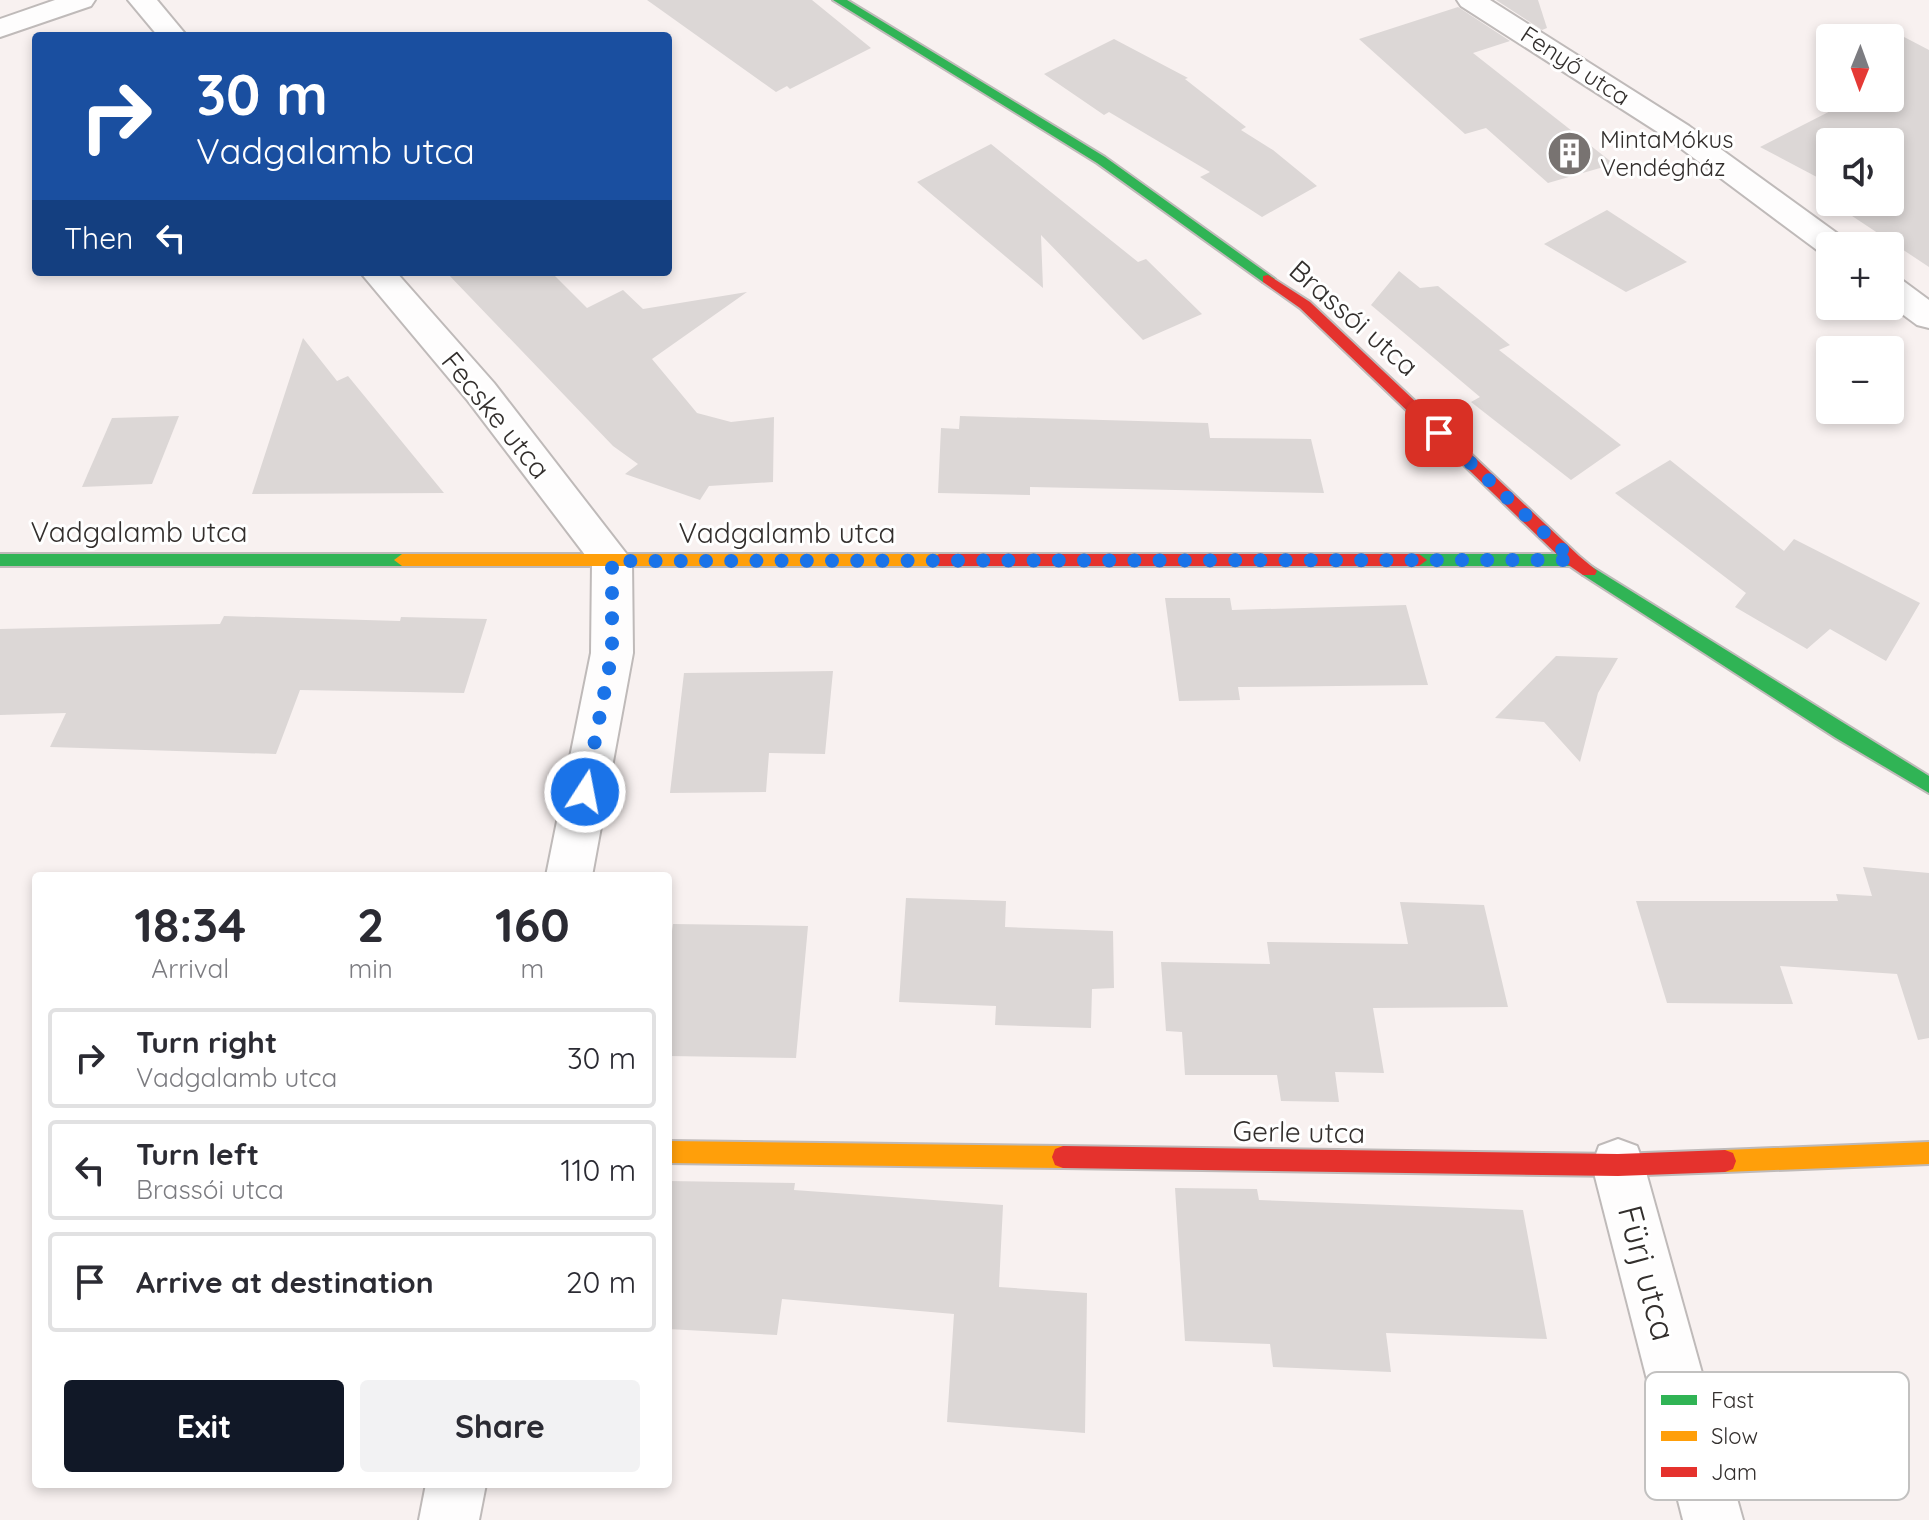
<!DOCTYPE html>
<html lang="en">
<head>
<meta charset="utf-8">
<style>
  :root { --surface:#fff; --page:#f2f2f3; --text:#2b2b33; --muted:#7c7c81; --line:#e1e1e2; --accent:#111827 }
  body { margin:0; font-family:Quicksand,sans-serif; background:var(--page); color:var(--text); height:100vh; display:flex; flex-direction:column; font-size:30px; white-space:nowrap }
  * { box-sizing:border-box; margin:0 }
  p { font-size:26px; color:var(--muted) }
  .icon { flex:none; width:44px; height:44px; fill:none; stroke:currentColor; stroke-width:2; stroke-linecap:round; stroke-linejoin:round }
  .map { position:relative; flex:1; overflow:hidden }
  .panel { position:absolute; left:32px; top:872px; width:640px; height:616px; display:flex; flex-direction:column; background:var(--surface); border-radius:8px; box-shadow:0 4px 12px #0003 }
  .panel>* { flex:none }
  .hud { position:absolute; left:32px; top:32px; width:640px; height:244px; border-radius:8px; box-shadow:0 4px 12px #0003; background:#1a4fa0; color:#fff; overflow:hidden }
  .needle { width:52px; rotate:181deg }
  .controls { position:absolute; left:1816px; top:24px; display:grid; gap:16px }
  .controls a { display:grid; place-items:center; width:88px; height:88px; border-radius:8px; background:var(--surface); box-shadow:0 4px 12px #0003; font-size:40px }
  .pin { position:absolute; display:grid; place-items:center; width:68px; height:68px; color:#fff; margin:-34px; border-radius:16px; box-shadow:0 4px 12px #0006 }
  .me { position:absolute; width:88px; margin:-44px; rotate:11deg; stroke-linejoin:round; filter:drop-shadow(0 0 6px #0008) }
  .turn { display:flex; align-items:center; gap:28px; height:168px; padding:0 32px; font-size:36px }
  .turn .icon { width:104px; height:104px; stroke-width:2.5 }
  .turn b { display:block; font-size:56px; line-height:68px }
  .then { display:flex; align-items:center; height:76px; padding:0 32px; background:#0003; gap:16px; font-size:30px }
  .eta { display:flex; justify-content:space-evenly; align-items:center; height:136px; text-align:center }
  .eta b { font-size:48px; font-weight:800; line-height:56px }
  .primary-button { display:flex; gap:16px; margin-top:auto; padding:16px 32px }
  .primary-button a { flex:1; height:92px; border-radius:8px; background:var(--accent); color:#fff; font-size:32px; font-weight:800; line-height:92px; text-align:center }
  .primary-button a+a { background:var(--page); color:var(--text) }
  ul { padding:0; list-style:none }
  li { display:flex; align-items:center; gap:24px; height:100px; margin:0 16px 12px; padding:0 16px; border:4px solid var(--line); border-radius:8px }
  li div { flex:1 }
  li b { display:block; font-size:30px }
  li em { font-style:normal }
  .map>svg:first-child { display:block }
  .building { fill:#dcd7d6 }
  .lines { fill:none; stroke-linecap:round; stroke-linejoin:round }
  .street-casing { stroke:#bfbab9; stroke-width:4 }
  .fast-casing { stroke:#bfbab9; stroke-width:4 }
  .slow-casing { stroke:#bfbab9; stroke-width:4 }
  .jam-casing { stroke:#bfbab9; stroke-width:4 }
  .street { fill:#fefdfd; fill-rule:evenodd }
  .fast { fill:#30b455; fill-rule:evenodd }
  .slow { fill:#ff9f0a; fill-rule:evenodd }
  .jam { fill:#e5322d; fill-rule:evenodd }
  .route { stroke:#1a73e8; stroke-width:14; stroke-dasharray:0 25.2 }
  .labels { text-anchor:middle; stroke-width:6; stroke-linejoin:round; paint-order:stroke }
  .far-street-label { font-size:24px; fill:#332f2d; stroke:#fff }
  .far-poi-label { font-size:24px; fill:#332f2d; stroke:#fff; text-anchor:start }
  .street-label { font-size:28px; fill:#332f2d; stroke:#fff }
  .near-street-label { font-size:34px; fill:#332f2d; stroke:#fff }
  .key { fill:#fff; stroke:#c2c1c0; stroke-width:2 }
  .key-label { font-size:22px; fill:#332f2d }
</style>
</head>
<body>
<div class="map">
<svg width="1929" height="1520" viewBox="0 0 1929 1520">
  <rect width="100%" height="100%" fill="#f8f1f0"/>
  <!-- building -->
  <g class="building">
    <path d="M647,0H812L871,48L790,89L787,86L776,92Z"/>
    <path d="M1496,0H1538L1547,28L1542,30Z"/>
    <path d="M1458,7L1510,41L1473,53L1614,164L1548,183L1486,128L1465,134L1359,39Z"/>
    <path d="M1885,27L1929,50V267L1837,206L1845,202H1890V142H1830V184L1760,147L1856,98H1890V38H1860Z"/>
    <path d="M1114,39L1188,78L1185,79L1246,127L1241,130L1273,150L1317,186L1262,217L1200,177L1210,172L1109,112L1104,115L1044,74Z"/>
    <path d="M991,144L1138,262L1146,259L1202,314L1143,340L1041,235L1043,288L917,182Z"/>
    <path d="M1607,210L1687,262L1626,292L1544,244Z"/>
    <path d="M1399,271L1420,288L1438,286L1510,345L1499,350L1621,445L1571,480L1471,402L1480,397L1371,305Z"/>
    <path d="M446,272H551L587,308L623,290L643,309L747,292L652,359L697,413L731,422L774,417L773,482L709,486L700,500L625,474L638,464L613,446Z"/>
    <path d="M303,338L337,381L348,376L444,493L252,494Z"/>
    <path d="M179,416L152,484L82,487L112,418Z"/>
    <path d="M960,416L1208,423L1210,438L1311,439L1324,493L1030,487V495L938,493L941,428L959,429Z"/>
    <path d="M1670,460L1784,551L1794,539L1920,603L1886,661L1830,629L1807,649L1735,607L1746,593L1615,493Z"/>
    <path d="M1165,598H1230L1232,610L1406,605L1428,685L1238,687L1240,700L1179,701Z"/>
    <path d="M224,616L400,621L401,617L487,619L464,693L300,690L276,754L50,747L66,713L0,715V629L220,624Z"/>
    <path d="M1556,656L1618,658L1598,693L1580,762L1544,722L1495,718Z"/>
    <path d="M833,671L825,754L769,753L766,792L670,793L684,673Z"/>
    <path d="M1863,867L1929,873V1038L1918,1040L1897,974L1780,966L1793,1004L1667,1003L1636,901H1838L1836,894L1872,896Z"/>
    <path d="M906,898L1006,901L1005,927L1113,931L1114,988L1092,989L1091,1028L995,1025L996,1006L899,1002Z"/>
    <path d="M1400,902L1484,905L1508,1007L1373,1008L1384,1073L1335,1072L1339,1102L1281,1101L1277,1075H1185L1182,1032L1166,1031L1161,962L1270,964L1267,942L1408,944Z"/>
    <path d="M673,924L808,926L796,1058L668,1056V958Z"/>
    <path d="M668,1181L795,1183L794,1190L1003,1205L999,1287L1087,1293L1085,1433L947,1422L954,1314L782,1299L777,1335L668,1329Z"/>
    <path d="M1175,1188L1257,1189L1259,1200L1523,1210L1547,1339L1386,1333L1391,1372L1273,1367L1270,1344L1185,1341Z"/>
  </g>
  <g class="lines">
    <defs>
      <g id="street">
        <path d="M55,0H95L91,6L0,37V19Z"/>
        <path d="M128,0H157L187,36H158Z"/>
        <path d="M1457,0H1490L1689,126L1845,239L1849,246H1830V256L1821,253L1667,138L1461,6Z"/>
        <path d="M360,272H396L494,383L632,561L633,653L592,876H546L591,653L592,564L468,401Z"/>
        <path d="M1890,277L1902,280L1929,300V328L1917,325L1890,305Z"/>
        <path d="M1618,1139L1637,1146L1644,1165L1743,1520H1683L1592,1165L1599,1146Z"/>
        <path d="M426,1484H486L479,1520H419Z"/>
      </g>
      <g id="fast">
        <path d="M833,0H847L1105,157L1275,279L1268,283L1263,282L1097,163Z"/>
        <path d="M0,554H402L410,560L402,566H0Z"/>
        <path d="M1419,554H1573L1581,560L1573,566H1419L1411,560Z"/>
        <path d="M1589,565L1929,776V793L1836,738L1583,575L1581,571Z"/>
      </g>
      <g id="slow">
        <path d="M402,554H939L947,560L939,566H402L394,560Z"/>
        <path d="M668,1141L1063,1146L1071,1149L1074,1157L1071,1165L1063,1168L668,1163Z"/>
        <path d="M1929,1142V1164L1725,1172L1717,1169L1714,1161L1717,1153L1725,1150Z"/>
      </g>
      <g id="jam">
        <path d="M1268,275L1310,302L1579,556L1597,571L1595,575H1583L1567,564L1300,308L1263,282V276Z"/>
        <path d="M939,554H1419L1427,560L1419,566H939L931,560Z"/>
        <path d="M1063,1146L1618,1154L1725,1150L1733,1153L1736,1161L1733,1169L1725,1172L1618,1176L1063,1168L1055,1165L1052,1157L1055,1149Z"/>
      </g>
    </defs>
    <!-- street casing -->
    <use href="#street" class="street-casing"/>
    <!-- fast casing -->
    <use href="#fast" class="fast-casing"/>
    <!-- slow casing -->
    <use href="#slow" class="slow-casing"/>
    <!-- jam casing -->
    <use href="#jam" class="jam-casing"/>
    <!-- street -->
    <use href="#street" class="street"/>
    <!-- fast -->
    <use href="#fast" class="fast"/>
    <!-- slow -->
    <use href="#slow" class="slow"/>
    <!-- jam -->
    <use href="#jam" class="jam"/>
  </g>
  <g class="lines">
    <!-- route -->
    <path class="route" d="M585,792L612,653V561L1573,560L1439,433"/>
  </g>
  <!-- icons -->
  <defs>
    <symbol id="building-disc" viewBox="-11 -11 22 22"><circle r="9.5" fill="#787371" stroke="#fff"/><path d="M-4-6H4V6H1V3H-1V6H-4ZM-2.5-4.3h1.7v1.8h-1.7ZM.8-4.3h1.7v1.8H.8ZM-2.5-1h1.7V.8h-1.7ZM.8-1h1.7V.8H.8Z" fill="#fff"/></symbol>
  </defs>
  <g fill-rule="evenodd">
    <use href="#building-disc" x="1544" y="128" width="51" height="51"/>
  </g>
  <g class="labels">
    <!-- far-street labels -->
    <g class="far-street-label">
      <text transform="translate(1575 66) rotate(33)" y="8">Fenyő utca</text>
    </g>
    <!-- far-poi labels -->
    <g class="far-poi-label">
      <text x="1600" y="148">MintaMókus<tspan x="1600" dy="28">Vendégház</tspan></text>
    </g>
    <!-- street labels -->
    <g class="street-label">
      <text transform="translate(1354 318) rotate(41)" y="10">Brassói utca</text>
      <text transform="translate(496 415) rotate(51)" y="10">Fecske utca</text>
      <text x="139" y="542">Vadgalamb utca</text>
      <text x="787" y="543">Vadgalamb utca</text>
      <text transform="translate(1299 1132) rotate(1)" y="10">Gerle utca</text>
    </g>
    <!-- near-street labels -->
    <g class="near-street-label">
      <text transform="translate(1647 1273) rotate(75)" y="12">Fürj utca</text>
    </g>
  </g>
  <!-- legend -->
  <rect x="1645" y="1372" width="264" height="128" rx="12" class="key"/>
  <rect x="1661" y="1395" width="36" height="10" fill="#30b455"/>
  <rect x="1661" y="1431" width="36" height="10" fill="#ff9f0a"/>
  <rect x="1661" y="1467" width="36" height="10" fill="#e5322d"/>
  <g class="key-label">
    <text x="1711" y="1408">Fast</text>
    <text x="1711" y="1444">Slow</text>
    <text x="1711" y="1480">Jam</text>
  </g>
</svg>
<div class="controls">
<a><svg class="needle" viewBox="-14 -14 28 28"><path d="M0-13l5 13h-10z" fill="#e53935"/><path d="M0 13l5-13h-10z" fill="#7c7c81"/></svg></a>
<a><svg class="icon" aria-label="sound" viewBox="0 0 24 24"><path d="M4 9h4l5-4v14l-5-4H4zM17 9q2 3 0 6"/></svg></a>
<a>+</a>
<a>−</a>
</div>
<div class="pin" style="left:1439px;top:433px;background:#d93025"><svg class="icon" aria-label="arrive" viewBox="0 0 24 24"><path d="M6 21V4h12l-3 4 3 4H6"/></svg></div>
<svg class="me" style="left:585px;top:792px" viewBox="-20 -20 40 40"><circle r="17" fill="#1a73e8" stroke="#fff" stroke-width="3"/><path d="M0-11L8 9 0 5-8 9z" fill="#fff"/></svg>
<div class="hud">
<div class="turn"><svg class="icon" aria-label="right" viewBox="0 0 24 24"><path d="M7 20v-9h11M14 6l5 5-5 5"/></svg><div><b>30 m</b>Vadgalamb utca</div></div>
<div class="then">Then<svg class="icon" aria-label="left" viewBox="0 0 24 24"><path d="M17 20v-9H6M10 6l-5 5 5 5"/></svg></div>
</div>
<section class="panel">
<div class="eta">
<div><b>18:34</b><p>Arrival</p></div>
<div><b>2</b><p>min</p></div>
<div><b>160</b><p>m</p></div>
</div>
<ul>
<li><svg class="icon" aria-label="right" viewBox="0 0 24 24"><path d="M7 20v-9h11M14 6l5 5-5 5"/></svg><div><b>Turn right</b><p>Vadgalamb utca</p></div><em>30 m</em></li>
<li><svg class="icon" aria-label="left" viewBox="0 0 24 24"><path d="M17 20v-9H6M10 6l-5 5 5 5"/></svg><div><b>Turn left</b><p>Brassói utca</p></div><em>110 m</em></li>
<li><svg class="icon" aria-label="arrive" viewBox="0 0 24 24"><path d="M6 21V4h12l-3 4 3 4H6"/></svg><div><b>Arrive at destination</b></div><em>20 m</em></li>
</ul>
<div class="primary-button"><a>Exit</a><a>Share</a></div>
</section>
</div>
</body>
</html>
